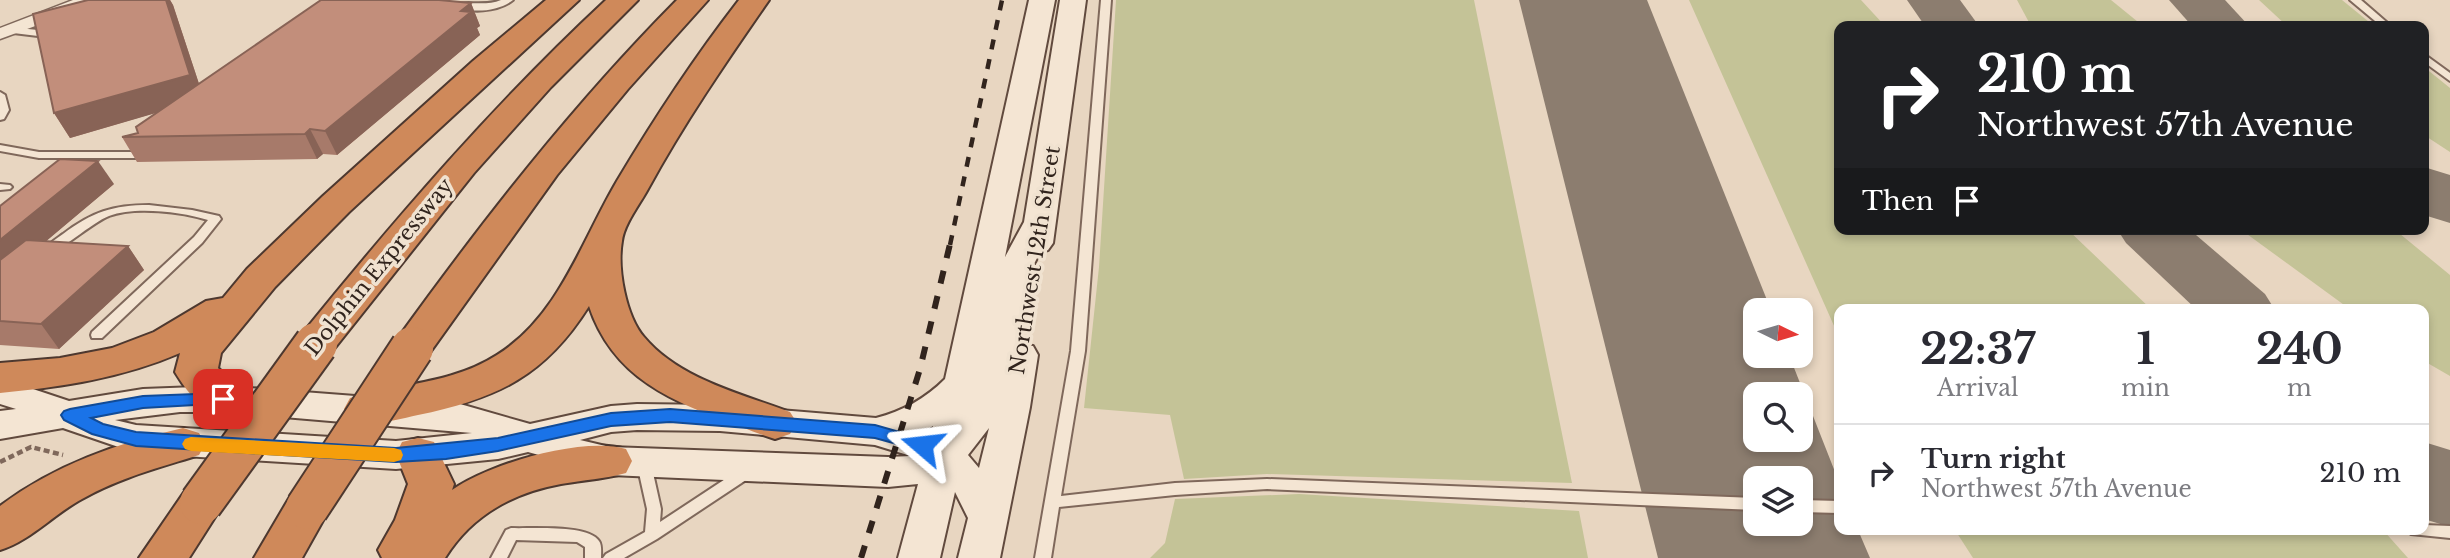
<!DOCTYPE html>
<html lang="en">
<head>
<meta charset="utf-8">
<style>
  :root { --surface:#fff; --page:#f2f2f3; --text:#2b2b33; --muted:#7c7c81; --line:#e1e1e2 }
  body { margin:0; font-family:"Libre Baskerville",serif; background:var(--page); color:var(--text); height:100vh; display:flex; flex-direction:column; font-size:26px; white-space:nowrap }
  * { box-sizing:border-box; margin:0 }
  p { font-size:23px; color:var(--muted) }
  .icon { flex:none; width:38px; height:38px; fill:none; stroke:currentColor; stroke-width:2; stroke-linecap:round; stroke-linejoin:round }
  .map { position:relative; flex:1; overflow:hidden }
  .details { position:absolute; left:1834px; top:304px; width:595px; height:231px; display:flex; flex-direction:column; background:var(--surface); border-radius:14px; box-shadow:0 4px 10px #0003 }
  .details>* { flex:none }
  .hud { position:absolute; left:1834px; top:21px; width:595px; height:214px; border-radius:14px; box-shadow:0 4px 10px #0003; background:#202124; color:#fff; overflow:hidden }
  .needle { width:46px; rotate:95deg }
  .controls { position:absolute; left:1743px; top:298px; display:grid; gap:14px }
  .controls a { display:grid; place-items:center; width:70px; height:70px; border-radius:14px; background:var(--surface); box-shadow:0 4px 10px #0003; font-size:35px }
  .pin { position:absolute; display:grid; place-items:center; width:60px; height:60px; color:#fff; margin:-30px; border-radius:14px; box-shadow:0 4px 10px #0006 }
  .me { position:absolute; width:77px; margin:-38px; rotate:287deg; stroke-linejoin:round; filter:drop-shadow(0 0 5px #0008) }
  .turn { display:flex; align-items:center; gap:24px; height:147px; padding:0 28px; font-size:32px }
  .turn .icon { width:91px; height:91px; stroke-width:2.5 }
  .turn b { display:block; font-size:49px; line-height:60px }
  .then { display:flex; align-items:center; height:66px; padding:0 28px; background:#0003; gap:14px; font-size:26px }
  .eta { display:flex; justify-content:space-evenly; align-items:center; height:119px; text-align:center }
  .eta b { font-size:42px; font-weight:800; line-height:49px }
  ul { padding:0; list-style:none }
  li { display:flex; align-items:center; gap:21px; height:98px; padding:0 28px; border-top:2px solid var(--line) }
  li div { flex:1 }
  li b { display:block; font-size:26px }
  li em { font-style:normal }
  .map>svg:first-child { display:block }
  .green { fill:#c4c397 }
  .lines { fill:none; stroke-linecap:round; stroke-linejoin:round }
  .taxiway { fill:#8c7d6f; fill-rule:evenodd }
  .runway { fill:#8c7d6f; fill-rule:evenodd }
  .lane-casing { stroke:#7f685b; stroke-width:4 }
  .street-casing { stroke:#7f685b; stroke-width:3 }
  .secondary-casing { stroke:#614a3e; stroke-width:4 }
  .highway-casing { stroke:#4d382f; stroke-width:4 }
  .path { stroke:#7f685b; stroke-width:4.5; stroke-dasharray:6 3.5; stroke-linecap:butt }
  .lane { fill:#f4e5d3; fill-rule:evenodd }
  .street { fill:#f4e5d3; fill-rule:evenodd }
  .secondary { fill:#f4e5d3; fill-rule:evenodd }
  .highway { fill:#cf895a; fill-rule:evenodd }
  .rail-far1 { stroke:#31241d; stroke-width:4.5; stroke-dasharray:10 10; stroke-linecap:butt }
  .rail { stroke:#31241d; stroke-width:6; stroke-dasharray:13 13; stroke-linecap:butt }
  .highway-bridge-casing { stroke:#4d382f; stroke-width:46; stroke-linecap:butt }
  .highway-bridge { stroke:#cf895a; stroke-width:42 }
  .wall { fill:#a77a6a }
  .shaded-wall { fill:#886356 }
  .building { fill:#c28e7b; stroke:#886356; stroke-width:2 }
  .route { fill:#1a73e8; stroke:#114b97; stroke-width:2 }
  .slow { fill:#f59e0b }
  .labels { text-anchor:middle; stroke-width:7; stroke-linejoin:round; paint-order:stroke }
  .street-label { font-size:21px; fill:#31241d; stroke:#f0e2d0 }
</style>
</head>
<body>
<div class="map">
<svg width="2450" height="558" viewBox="0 0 2450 558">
  <rect width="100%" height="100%" fill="#e8d6c1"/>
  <!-- green -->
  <g class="green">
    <path d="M1116,0H1474L1572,483L1267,474L1184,479L1170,415L1084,408L1099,267Z"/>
    <path d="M1689,0H1861L1885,26H1839V229H2067L2152,310H1839V337Z"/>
    <path d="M2017,0H2111L2143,26H2031Z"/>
    <path d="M2259,0H2342L2374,26H2287Z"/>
    <path d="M2424,67L2450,88V152L2424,135Z"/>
    <path d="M2240,229H2394L2450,275V376L2424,361V310H2351Z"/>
    <path d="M1299,494L1579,511L1588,558H1150L1165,543L1175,499Z"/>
    <path d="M1955,530H2383L2408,558H1973Z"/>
  </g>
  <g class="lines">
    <!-- taxiway -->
    <g class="taxiway">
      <path d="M1907,0H1960L1979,26H1925Z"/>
      <path d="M2169,0H2225L2249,26H2192Z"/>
      <path d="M1639,152L1661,158L1670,171L1771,394H1755V439H1791L1809,478L1801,493V478H1755V504L1741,499L1729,478L1608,171L1617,158Z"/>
      <path d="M2424,167L2450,175V223L2424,215Z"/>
      <path d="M2117,229H2189L2265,294L2275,310H2197L2126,243Z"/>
      <path d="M2424,442L2450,450V527L2424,519Z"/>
      <path d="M1801,495L1818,500L1846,558H1762L1748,523L1755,509V523H1801Z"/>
    </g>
    <!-- runway -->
    <path class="runway" d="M1519,0H1647L1771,310H1755V355H1789L1839,482V530H1858L1870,558H1658ZM1755,394H1801V439H1755ZM1755,478H1801V523H1755Z"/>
    <defs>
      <g id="lane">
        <path d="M501,0H513C498,12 469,14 453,5C465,0 485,7 501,0Z"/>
        <path d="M1101,0H1111L1085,351L1061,496L1175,483L1267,479L1755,498V510L1267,489L1175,495L1059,507L1051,558H1035L1071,351Z"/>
        <path d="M2350,0H2361L2391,26H2381Z"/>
        <path d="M8,27L38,30L53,27L58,30L56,32L38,36L5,32L3,30Z"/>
        <path d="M2424,54L2450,73V81L2424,62Z"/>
        <path d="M0,92L5,95L9,110L4,119L0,120Z"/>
        <path d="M0,145L39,152H147L152,155L147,158H39L0,151Z"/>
        <path d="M0,184L10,185L12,187L10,189L0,190Z"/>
        <path d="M149,205L192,210L219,216L221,219L202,243L102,338H92L91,335L92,332L194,237L208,220C182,212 135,206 109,216C92,222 56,256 44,254L42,251C48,244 56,239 63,234C92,212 113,205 149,205Z"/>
        <path d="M644,459L649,460L651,464L661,509L660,522L742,468L747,467L752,468L754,472L752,476L657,539L624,558H603L606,554L645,532L647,509L637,464L639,460Z"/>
        <path d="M1801,500L1839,501V513L1801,512Z"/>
        <path d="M2424,525L2450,526V538L2411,534L2409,530H2424Z"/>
        <path d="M511,528C530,529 588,524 599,541C602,545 601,553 601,558H585V547L577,542L516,540L507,558H491L506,530Z"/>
      </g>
      <path id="street" d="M73,0H98L95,4L0,39V28Z"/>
      <path id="secondary" d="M1029,0H1055L1005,257L1024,222L1060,0H1086L1053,243L1048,250L1040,252L1030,272L1017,344L1033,346L1038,355L1030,407L1000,558H958L968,518L955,492L940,558H898L918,484L888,487L610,475L528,452L498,459L396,469L136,453L63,428L0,439V411L16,409L0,404V378L69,401L143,389L223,386L460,404L530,424L611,406L637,404L720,405L876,418C903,411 925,399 945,379ZM180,412H223L472,433L396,441L136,425L115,420ZM933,426L931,433L924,431ZM989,428L979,468L968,455ZM637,430L720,431L875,445L911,456L888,457L610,447L580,440L611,432Z"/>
      <g id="highway">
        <path d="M546,0H579L349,212L275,287L221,353L218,368L238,388L244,399L238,410C208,419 190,397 175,372L180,353C122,378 62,387 0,393V363L60,358L112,348L154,332L206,301L223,298L247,269L323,196L473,61Z"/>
        <path d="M606,0H638L551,87L474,173L330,354L316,358L302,354L296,344L302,334C397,217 495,103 606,0Z"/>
        <path d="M677,0H708L628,89L557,175L426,358L412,362L398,358L392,348L398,338C484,219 573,105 677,0Z"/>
        <path d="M739,0H769C726,62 684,123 648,189C640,204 624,224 622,241C617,269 626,316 644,337C679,379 742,394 790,412L797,423L790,434L775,439L760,434C687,406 616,387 589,306C545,376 498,398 418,415C396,420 372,427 350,420L344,409L350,398C400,383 452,384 497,355C559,316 581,242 617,181C654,119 694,58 739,0Z"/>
        <path d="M183,428L199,433L205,444L199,455C158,468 119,478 82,499C54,514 30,541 0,550V506C54,465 118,443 183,428Z"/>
        <path d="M418,438L434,442L454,484L452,490C489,464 582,436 626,449L632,461L626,473C605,479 583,480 561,484C512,493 471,516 445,558H382L378,550L395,520L408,484L396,454L402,442Z"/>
        <path d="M201,485L217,491L224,503L189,558H139L185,491Z"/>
        <path d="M307,490L323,495L330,508L302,558H254L291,495Z"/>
      </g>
    </defs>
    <!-- lane casing -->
    <use href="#lane" class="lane-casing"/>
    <!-- street casing -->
    <use href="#street" class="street-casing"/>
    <!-- secondary casing -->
    <use href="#secondary" class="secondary-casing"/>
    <!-- highway casing -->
    <use href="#highway" class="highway-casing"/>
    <!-- path -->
    <path class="path" d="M0,462L31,447L63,455"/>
    <!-- lane -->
    <use href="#lane" class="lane"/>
    <!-- street -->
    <use href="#street" class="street"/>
    <!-- secondary -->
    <use href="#secondary" class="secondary"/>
    <!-- highway -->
    <use href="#highway" class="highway"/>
    <!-- rail-far1 -->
    <path class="rail-far1" d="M950,245L1002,0"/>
    <!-- rail -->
    <path class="rail" d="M861,558L920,369L950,244"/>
    <defs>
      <g id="highway-bridge">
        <path d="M201,503L316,344"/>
        <path d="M307,508L412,348"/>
      </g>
    </defs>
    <!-- highway-bridge casing -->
    <use href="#highway-bridge" class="highway-bridge-casing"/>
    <!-- highway-bridge -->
    <use href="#highway-bridge" class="highway-bridge"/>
  </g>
  <!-- wall -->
  <g class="wall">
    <path d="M88,0H170L173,5L199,84L471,3L480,26L477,28L480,35L337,155L323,154L317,159L137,162L122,137L138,133L158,112L70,138L54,113Z"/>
    <path d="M114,184L46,241L128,246L144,270L59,349L0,345V206Z"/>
  </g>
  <!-- shaded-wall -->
  <g class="shaded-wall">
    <path d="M166,0H170L173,5L204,99L70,138L54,113Z"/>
    <path d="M471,3L480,26L477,28L480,35L337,155L325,131Z"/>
    <path d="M310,129L323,154L317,159L305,134Z"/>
    <path d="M98,161L114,184L0,280V240Z"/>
    <path d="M128,246L144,270L59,349L41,324Z"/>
  </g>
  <!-- building -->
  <g class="building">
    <path d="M88,0H166L190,75L54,113L33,14Z"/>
    <path d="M321,0H439L471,3L461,11L471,12L325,131L310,129L305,134L122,137L138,133L136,127Z"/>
    <path d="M60,159L98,161L0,240V206Z"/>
    <path d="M26,240L128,246L41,324L0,321V260Z"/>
  </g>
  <!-- route -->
  <path class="route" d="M223,393L229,395L231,399L229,403L143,408L91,418L103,424L136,432L396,448L498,438L611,413L670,409L875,425L928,440L931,445L928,449L922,451L875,438L670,422L611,426L498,451L446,459L396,462L136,446L92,434L64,420L61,415L64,411L70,409L143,396Z"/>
  <!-- slow -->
  <path class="slow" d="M191,437L394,448L401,450L403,455L401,460L394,462L191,451L185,449L182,444L185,439Z"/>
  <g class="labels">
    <!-- street labels -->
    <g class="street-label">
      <text transform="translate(1035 260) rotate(-81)" y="7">Northwest 12th Street</text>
      <text transform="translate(379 267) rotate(-51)" y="7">Dolphin Expressway</text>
    </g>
  </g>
</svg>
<div class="controls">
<a><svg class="needle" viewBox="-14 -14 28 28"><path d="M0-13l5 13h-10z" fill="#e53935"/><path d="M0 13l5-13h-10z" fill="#7c7c81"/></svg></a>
<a><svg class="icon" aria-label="search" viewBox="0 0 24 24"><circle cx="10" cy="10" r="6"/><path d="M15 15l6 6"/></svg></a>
<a><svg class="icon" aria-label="layers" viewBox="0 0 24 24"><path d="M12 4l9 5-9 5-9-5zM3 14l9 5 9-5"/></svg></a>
</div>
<div class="pin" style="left:223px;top:399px;background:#d93025"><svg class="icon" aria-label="arrive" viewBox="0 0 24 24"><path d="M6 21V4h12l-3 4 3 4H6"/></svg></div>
<svg class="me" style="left:922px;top:445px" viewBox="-20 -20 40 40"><path d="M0-17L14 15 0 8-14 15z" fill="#1a73e8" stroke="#fff" stroke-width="4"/></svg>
<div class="hud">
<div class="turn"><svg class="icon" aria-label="right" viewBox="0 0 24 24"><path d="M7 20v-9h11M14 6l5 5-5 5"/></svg><div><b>210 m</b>Northwest 57th Avenue</div></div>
<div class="then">Then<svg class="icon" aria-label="arrive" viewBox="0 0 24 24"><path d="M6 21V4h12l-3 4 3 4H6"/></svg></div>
</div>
<section class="details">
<div class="eta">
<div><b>22:37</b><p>Arrival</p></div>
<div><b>1</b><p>min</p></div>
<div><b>240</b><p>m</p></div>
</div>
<ul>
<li><svg class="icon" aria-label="right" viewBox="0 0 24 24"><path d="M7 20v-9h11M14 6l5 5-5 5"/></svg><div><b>Turn right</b><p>Northwest 57th Avenue</p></div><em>210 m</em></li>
</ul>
</section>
</div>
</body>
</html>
